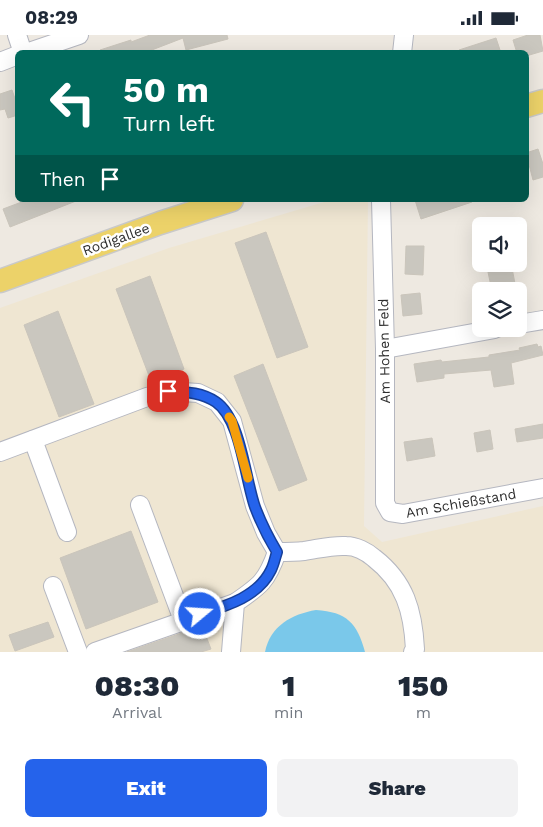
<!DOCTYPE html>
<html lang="en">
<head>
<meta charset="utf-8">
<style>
  :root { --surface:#fff; --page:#f2f2f3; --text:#1f2937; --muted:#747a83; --accent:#2563eb }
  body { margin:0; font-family:"Work Sans",sans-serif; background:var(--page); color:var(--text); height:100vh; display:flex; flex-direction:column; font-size:19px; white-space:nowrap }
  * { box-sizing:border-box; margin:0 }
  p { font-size:16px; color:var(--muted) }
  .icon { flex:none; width:28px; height:28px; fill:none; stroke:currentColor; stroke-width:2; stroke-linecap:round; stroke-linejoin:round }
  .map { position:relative; height:617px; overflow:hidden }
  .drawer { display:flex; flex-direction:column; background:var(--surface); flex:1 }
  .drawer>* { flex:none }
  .guide { position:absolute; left:15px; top:15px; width:514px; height:152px; border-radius:8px; box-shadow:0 5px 20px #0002; background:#00695c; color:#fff; overflow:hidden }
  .tools { position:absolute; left:472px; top:182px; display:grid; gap:10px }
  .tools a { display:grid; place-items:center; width:55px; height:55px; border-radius:8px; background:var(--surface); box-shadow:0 5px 20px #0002; font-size:25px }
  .pin { position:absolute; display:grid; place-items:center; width:42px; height:42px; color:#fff; margin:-21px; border-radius:10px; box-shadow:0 2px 8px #0006 }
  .me { position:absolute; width:55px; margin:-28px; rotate:72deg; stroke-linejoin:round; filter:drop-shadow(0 0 4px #0008) }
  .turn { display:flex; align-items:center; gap:18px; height:105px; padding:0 25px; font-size:22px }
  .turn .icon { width:65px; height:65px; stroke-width:2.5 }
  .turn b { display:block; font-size:35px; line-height:42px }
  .then { display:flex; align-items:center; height:48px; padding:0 25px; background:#0003; gap:10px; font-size:19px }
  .eta { display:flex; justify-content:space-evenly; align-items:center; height:85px; text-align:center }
  .eta b { font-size:30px; font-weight:800; line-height:35px }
  .button { display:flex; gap:10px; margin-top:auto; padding:10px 25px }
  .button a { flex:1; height:58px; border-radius:8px; background:var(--accent); color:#fff; font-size:20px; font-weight:800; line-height:58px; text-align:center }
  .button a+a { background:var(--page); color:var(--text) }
  .status { display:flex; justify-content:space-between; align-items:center; height:35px; padding:0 25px; background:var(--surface); direction:ltr }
  .status svg { height:14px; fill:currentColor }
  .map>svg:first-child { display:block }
  .education { fill:#efe6d2 }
  .water { fill:#7ac8ea }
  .building { fill:#cac7bf; stroke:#cac5bb }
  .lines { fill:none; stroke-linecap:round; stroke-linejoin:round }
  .minor-casing { stroke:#b5b7c0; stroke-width:20 }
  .major-casing { stroke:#c9c9c9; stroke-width:25 }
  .minor { stroke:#fff; stroke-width:18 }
  .major { stroke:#ecd269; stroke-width:22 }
  .route-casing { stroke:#184099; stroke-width:12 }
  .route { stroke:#2563eb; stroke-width:9 }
  .slow { stroke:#f59e0b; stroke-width:9 }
  .labels { text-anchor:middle; stroke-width:5; stroke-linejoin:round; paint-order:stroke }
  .street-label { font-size:14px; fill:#2e2e2e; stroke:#fff }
</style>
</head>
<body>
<div class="status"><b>08:29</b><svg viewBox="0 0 49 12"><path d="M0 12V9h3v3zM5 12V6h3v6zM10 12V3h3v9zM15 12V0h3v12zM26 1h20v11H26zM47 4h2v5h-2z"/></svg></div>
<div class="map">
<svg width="543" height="617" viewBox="0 0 543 617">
  <rect width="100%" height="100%" fill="#eee9e1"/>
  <!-- education -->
  <path class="education" d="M331,165H368L364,491L382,507L543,471V617H0V273L169,213Z"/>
  <!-- water -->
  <path class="water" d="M316,575C347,577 357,588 365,617H265C270,591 292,579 316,575Z"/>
  <!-- building -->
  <g class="building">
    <path d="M150,0H227L228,4L186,15L183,3L144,18H101L100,15L131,5V7Z"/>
    <path d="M528,0H540L543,16L526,21V18H517L513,5Z"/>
    <path d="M496,3L501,18H459V15Z"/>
    <path d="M12,55L18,72V80L8,83L5,74L0,75V59Z"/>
    <path d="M538,114L543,129V142L533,145L526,118Z"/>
    <path d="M27,165H76V166L10,192L3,174Z"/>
    <path d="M415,165H472V167L421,184Z"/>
    <path d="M266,197L308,312L277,323L235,208Z"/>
    <path d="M406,211H424L423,240L405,239Z"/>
    <path d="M512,233L516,254L492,256L488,237Z"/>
    <path d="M150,241L184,334L151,346L116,254Z"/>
    <path d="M420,258L422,279L403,281L401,260Z"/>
    <path d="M58,276L94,369L59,382L24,290Z"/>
    <path d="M537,309L538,312L541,311L543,320L511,328L514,349L494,352L491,335L444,339V343L417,347L414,329L441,325L442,327L489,322V320L520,315L519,313Z"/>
    <path d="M263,329L307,445L279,456L234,341Z"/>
    <path d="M543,389V403L517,407L515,394Z"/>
    <path d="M490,395L493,414L477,417L474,398Z"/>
    <path d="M432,403L435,421L407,426L404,407Z"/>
    <path d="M131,496L158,567L86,594L60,523Z"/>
    <path d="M48,587L54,602L15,616L9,600Z"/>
    <path d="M202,591L211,614L201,617H127Z"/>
  </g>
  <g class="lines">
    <defs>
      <g id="minor">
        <path d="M17,0L23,18"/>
        <path d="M26,18L79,0"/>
        <path d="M402,18L404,0"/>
        <path d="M0,27L18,20"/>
        <path d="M381,165L385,314V468L390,477L403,479L543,453"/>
        <path d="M519,289L543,285"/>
        <path d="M385,314L495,294"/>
        <path d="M33,405L67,497"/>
        <path d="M0,417L147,362L168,356L198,358L217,367L232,386L255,471L266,498L277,517C267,546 260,551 235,568L231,617"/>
        <path d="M140,470L183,585"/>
        <path d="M277,517C286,517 295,517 304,516C318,514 332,510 346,511C356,511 367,517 374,523C405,547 413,576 415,614L413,617"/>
        <path d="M53,551L78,617"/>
        <path d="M95,617L235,568"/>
      </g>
      <g id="major">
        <path d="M526,71L543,66"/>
        <path d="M0,246L160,188L232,165"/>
      </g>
    </defs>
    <!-- minor casing -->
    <use href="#minor" class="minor-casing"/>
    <!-- major casing -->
    <use href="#major" class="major-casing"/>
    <!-- minor -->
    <use href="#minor" class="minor"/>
    <!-- major -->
    <use href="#major" class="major"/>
  </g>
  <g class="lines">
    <defs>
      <path id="route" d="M168,356C185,357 201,357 216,367C241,384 245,444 255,472C261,488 268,502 277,517C275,523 274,529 271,535C258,562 226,571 200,579"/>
    </defs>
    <!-- route casing -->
    <use href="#route" class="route-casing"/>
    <!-- route -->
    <use href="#route" class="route"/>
    <!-- slow -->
    <path class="slow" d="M229,382L232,386L248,443"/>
  </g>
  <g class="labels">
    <!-- street labels -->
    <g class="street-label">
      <text transform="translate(116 204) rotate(-20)" y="5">Rodigallee</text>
      <text transform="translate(384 316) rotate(-91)" y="5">Am Hohen Feld</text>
      <text transform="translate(461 468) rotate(-10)" y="5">Am Schießstand</text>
    </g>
  </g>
</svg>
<div class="tools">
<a><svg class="icon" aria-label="sound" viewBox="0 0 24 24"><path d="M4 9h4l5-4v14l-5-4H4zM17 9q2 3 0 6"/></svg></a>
<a><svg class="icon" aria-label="layers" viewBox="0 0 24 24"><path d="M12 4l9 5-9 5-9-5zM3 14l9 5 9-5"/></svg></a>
</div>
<div class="pin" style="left:168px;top:356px;background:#d93025"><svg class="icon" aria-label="arrive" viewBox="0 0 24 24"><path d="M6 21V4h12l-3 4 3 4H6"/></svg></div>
<svg class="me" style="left:200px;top:579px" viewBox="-20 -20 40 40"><circle r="17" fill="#2563eb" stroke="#fff" stroke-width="3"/><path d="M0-11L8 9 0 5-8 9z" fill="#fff"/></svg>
<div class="guide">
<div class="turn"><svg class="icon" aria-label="left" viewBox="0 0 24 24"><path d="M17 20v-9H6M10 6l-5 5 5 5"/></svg><div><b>50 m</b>Turn left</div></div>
<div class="then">Then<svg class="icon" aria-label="arrive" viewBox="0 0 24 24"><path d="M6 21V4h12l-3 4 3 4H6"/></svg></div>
</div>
</div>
<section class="drawer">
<div class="eta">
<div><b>08:30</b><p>Arrival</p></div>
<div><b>1</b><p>min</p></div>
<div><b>150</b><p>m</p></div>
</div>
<div class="button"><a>Exit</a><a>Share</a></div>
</section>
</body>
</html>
